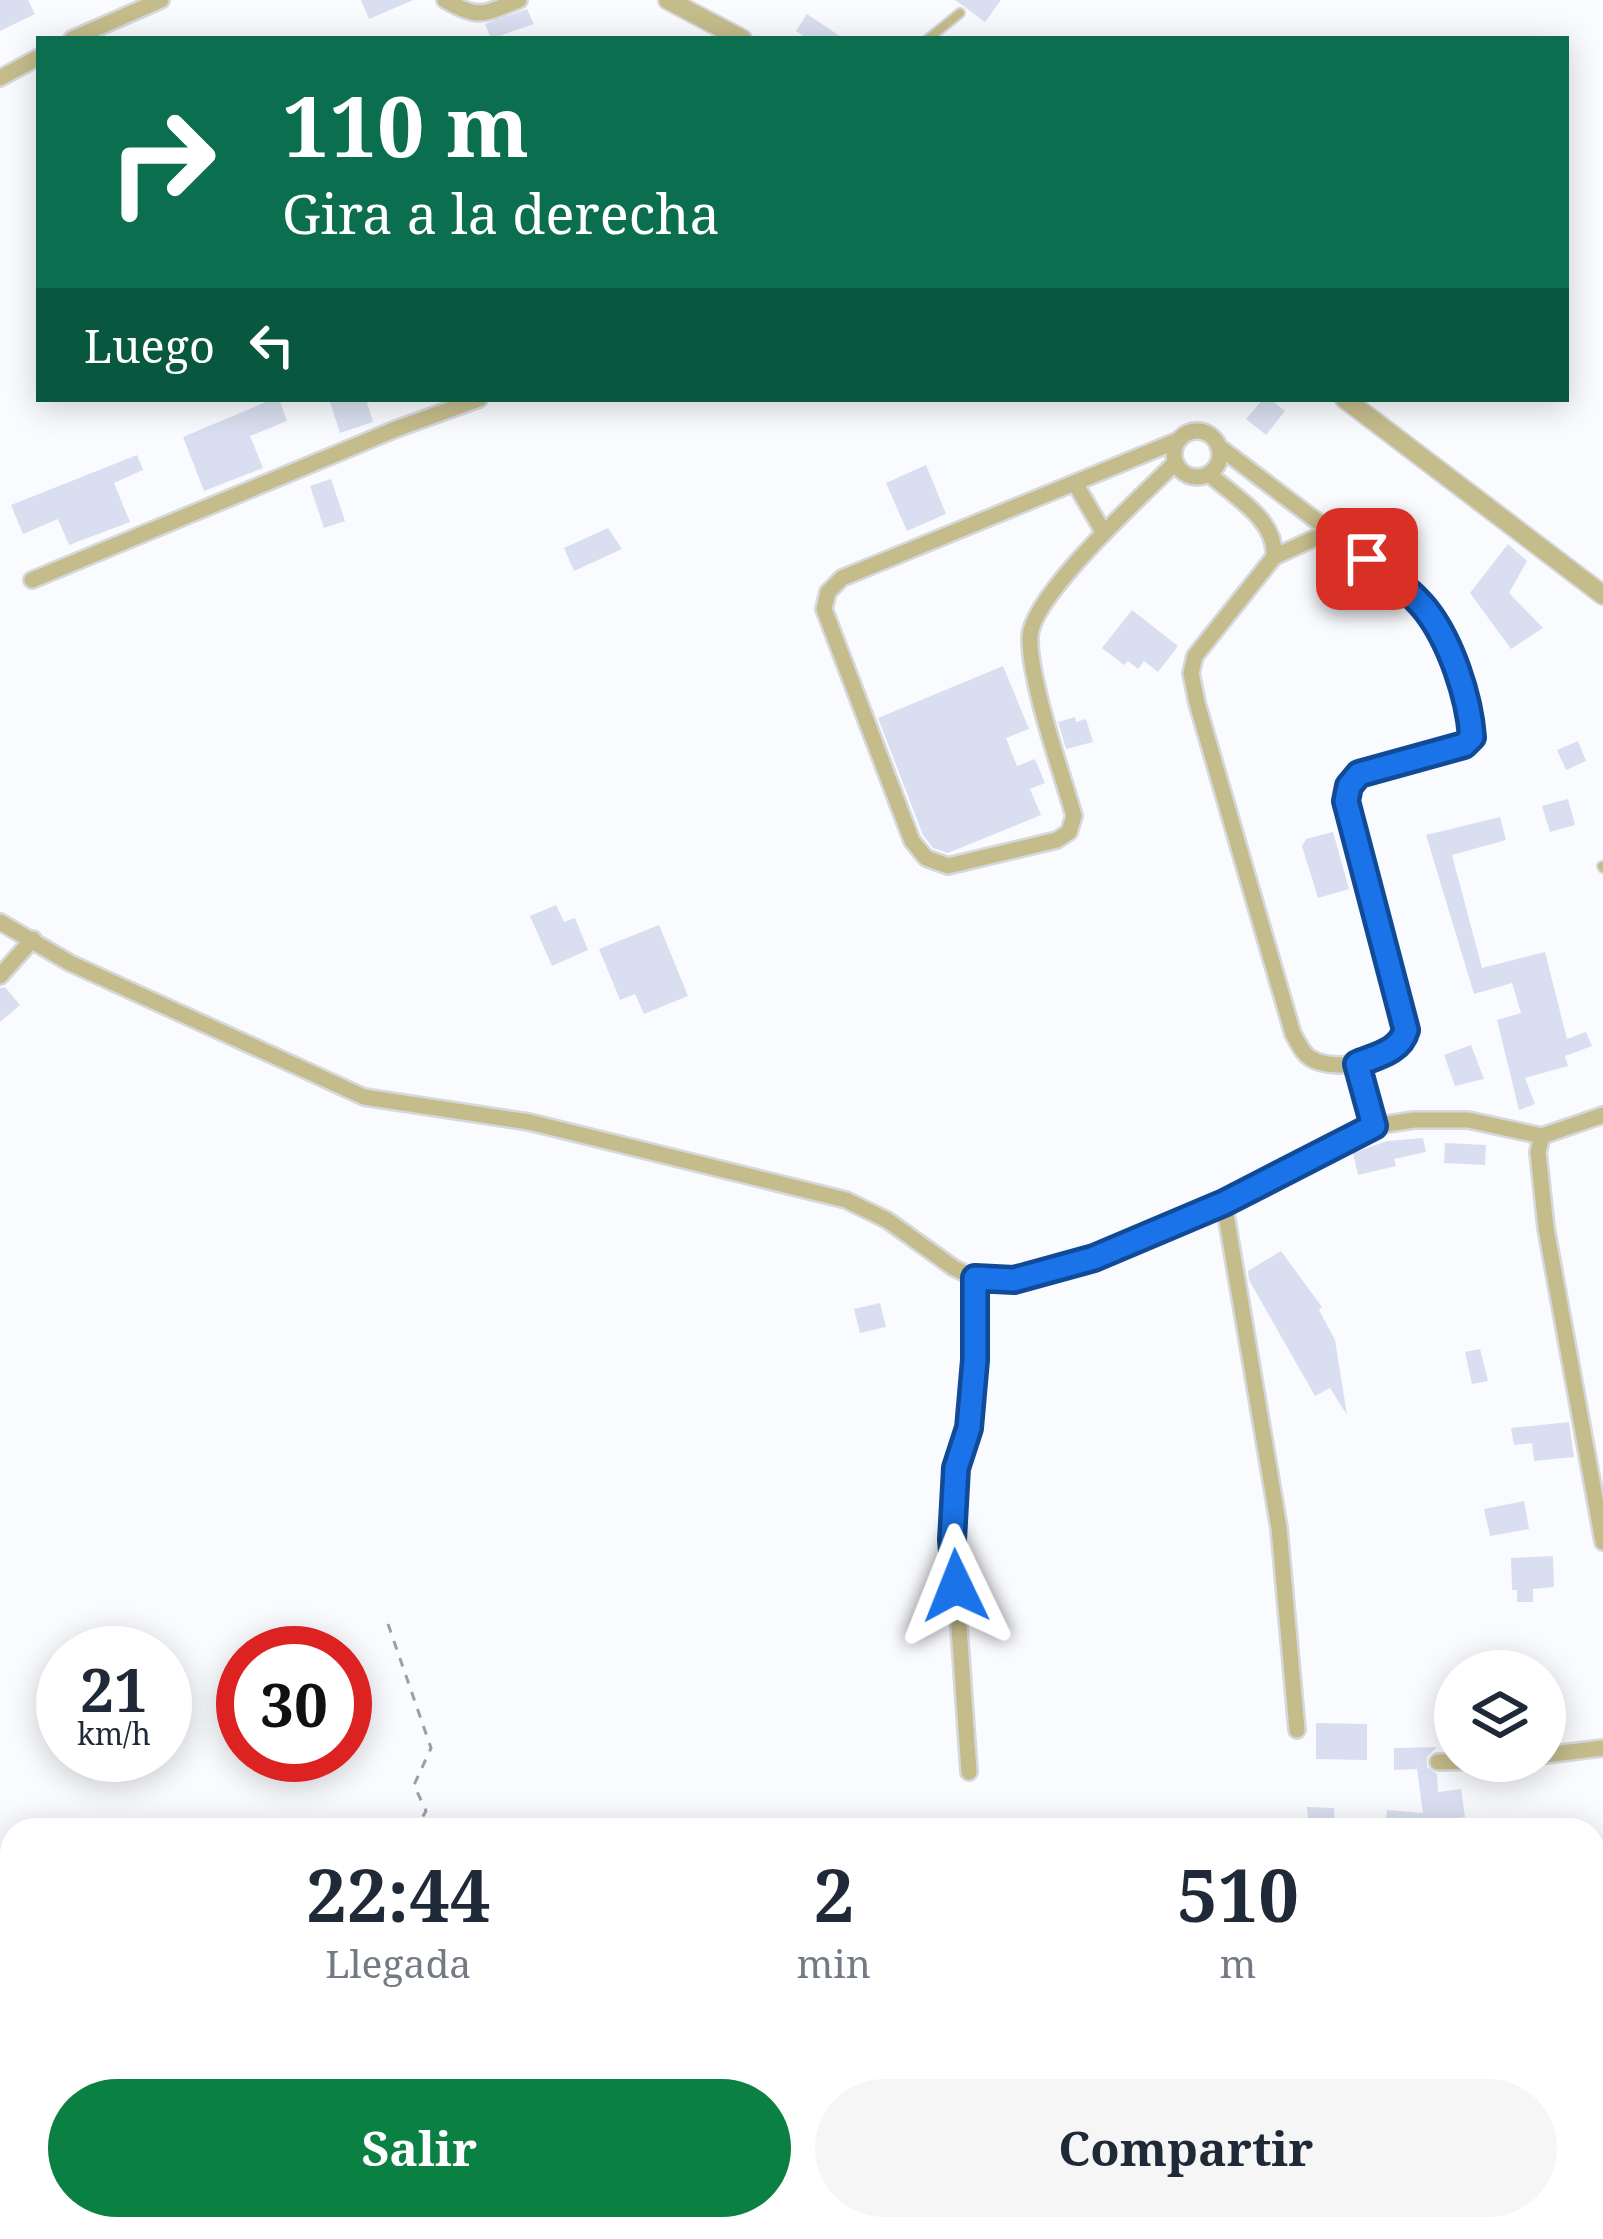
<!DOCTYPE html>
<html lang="es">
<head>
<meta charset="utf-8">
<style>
  :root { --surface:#fff; --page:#f6f6f7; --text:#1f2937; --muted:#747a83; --accent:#0b8043 }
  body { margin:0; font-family:"Noto Serif",serif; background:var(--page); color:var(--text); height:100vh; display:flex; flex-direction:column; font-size:45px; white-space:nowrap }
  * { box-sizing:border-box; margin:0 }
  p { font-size:39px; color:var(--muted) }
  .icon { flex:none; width:66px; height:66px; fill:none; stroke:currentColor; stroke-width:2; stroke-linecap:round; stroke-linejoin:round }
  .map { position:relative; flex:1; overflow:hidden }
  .drawer { position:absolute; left:0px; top:1818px; width:1605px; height:423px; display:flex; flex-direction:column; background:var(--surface); border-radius:36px 36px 0 0; box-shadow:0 6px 30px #0003 }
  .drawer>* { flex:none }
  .hud { position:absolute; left:36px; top:36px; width:1533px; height:366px; border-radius:0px; box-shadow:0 6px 30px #0003; background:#0b6e4f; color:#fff; overflow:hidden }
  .buttons { position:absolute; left:1434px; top:1650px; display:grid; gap:24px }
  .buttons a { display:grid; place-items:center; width:132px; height:132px; border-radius:50%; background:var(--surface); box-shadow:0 6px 30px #0003; font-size:60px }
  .speed { position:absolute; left:36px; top:1626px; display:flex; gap:24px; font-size:60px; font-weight:700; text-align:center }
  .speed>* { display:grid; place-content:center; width:156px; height:156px; border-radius:50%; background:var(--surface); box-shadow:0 6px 30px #0003; line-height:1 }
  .speed small { font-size:30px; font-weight:400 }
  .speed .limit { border:18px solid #d22; background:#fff; color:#111 }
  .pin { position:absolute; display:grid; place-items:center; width:102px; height:102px; color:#fff; margin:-51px; border-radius:24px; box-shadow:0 6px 18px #0006 }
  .me { position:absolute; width:132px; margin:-66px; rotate:358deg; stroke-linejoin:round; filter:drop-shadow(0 0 9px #0008) }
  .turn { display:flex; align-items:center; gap:42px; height:252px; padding:0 48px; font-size:54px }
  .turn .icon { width:156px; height:156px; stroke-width:2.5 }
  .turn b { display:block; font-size:84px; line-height:102px }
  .then { display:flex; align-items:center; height:114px; padding:0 48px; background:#0003; gap:24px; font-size:45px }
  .eta { display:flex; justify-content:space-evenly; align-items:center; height:204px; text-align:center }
  .eta b { font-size:72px; font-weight:700; line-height:84px }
  .primary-button { display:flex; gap:24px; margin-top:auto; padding:24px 48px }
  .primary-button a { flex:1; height:138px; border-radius:72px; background:var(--accent); color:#fff; font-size:48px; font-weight:700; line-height:138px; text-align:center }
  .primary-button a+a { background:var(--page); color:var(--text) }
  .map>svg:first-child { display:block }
  .building { fill:#d9dff0 }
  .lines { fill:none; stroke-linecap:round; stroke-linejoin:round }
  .service-casing { stroke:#d6d8dc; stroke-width:12 }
  .minor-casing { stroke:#d6d8dc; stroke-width:20 }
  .tertiary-casing { stroke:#d6d8dc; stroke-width:22 }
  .path { stroke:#9e9fa5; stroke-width:3; stroke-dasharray:9 9; stroke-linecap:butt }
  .service { stroke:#c5bc8c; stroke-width:8 }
  .minor { stroke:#c5bc8c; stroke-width:15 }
  .tertiary { stroke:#c5bc8c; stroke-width:18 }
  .route-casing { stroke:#114b97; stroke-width:30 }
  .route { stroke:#1a73e8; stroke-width:21 }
</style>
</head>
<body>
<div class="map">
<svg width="1603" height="2239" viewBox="0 0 1603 2239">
  <rect width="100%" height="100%" fill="#fafbff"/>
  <!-- building -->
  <g class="building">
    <path d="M0,0H28L35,14L0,31Z"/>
    <path d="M361,0H413L369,19Z"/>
    <path d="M955,0H1001L985,22Z"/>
    <path d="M527,9L534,24L491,39L485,24Z"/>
    <path d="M807,14L844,39H808L796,31Z"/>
    <path d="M273,399H279L287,421L250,436L263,468L204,491L183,437Z"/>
    <path d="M329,399H366L373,422L340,433Z"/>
    <path d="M1263,399H1270L1285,411L1266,435L1246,419Z"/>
    <path d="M137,455L143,470L114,483L130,522L69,545L58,519L23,534L11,505Z"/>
    <path d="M926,465L946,514L907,531L886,483Z"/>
    <path d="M331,479L345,521L324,528L310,486Z"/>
    <path d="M608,528L622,549L574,571L564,548Z"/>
    <path d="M1508,544L1527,561L1509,593L1543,628L1511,649L1470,593Z"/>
    <path d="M1132,610L1178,646L1158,672L1144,661L1138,669L1128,661L1124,665L1102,648Z"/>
    <path d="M1003,666L1029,729L1006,738L1017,766L1035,759L1045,783L1030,789L1041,815L948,853L933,848L923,835L878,718Z"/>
    <path d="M1075,717L1076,722L1086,719L1093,742L1066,749L1058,722Z"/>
    <path d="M1578,741L1586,761L1566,770L1557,750Z"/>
    <path d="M1568,799L1575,825L1550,832L1542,806Z"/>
    <path d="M1500,817L1506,840L1452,855L1482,968L1545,952L1567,1039L1586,1032L1592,1046L1565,1056L1568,1066L1525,1078L1535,1104L1519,1110L1497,1020L1521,1013L1512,983L1474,994L1426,835Z"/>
    <path d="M1333,832L1349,889L1318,898L1302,846L1306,839Z"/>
    <path d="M556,905L564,922L575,918L588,950L552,966L530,916Z"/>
    <path d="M659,925L688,996L644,1014L635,994L620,1000L599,949Z"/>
    <path d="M5,987L20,1005L0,1022V988Z"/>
    <path d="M1471,1045L1484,1079L1455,1086L1444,1055Z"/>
    <path d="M1423,1138L1426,1152L1394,1159L1396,1166L1358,1175L1353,1153L1387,1141Z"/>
    <path d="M1445,1143L1486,1145L1485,1165L1444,1163Z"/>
    <path d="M1281,1251L1322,1307L1319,1310L1335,1340L1347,1415L1330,1388L1315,1396L1249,1280L1248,1271Z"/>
    <path d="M880,1303L886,1327L860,1333L854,1309Z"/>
    <path d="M1480,1349L1488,1381L1472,1384L1465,1352Z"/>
    <path d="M1569,1422L1574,1457L1534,1461L1532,1443L1514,1445L1511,1428Z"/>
    <path d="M1524,1501L1529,1529L1490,1536L1484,1509Z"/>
    <path d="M1553,1556L1554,1587L1533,1589V1602H1517V1590H1512L1511,1558Z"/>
    <path d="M1316,1723L1367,1724V1760L1316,1759Z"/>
    <path d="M1437,1747L1427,1757V1767L1437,1774L1438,1792L1461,1789L1465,1817L1450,1819L1451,1830H1384L1387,1810L1423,1813L1417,1769L1394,1770V1748Z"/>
    <path d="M1307,1807L1334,1808L1335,1830H1309Z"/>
  </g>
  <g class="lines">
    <defs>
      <g id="service">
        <path d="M928,39L960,13"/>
        <path d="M1602,866L1603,868"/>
      </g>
      <g id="minor">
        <path d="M445,0C479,20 484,14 519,0"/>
        <path d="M72,39L161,0"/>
        <path d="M0,78L39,57"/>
        <circle cx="1197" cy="454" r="23"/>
        <path d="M1218,446C1263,480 1307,514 1352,547C1378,567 1411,587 1429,615C1452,648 1468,697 1472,737L1464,745L1359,774L1349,786L1346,801L1406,1031C1397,1061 1336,1074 1310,1058C1302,1053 1298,1042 1293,1034L1197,703L1191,673L1195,656L1274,557L1330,531"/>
        <path d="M1175,463C1143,495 1031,596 1030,637C1029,681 1061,770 1074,816L1069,832L1057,840L948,866L926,858L912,841L824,609L828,592L842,578L1179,440"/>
        <path d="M1209,474C1235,497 1277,520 1274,557"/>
        <path d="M1076,485L1104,533"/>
        <path d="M32,580L396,429L479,399"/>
        <path d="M0,922L70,963L364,1097L529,1122L846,1200L887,1220L954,1268L975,1278L1014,1280L1094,1258L1175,1225L1374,1126L1414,1120H1468L1542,1136L1603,1115"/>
        <path d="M0,976L33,939"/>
        <path d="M1357,1064L1374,1126"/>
        <path d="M1542,1136L1538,1152L1546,1228L1603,1542"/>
        <path d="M1224,1203L1279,1528L1297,1730"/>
        <path d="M1545,1755L1603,1748"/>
        <path d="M1438,1762L1473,1761"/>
        <path d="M969,1772L953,1540L956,1468L969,1428L975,1360V1278"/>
        <path d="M0,1892L12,1903"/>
        <path d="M0,1985L12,1979"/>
        <path d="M387,2229L404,2239"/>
        <path d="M219,2239L236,2229"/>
        <path d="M417,2239L423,2229"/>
      </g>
      <g id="tertiary">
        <path d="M668,0L742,39"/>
        <path d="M1345,399L1603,595"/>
      </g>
    </defs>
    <!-- service casing -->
    <use href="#service" class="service-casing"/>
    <!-- minor casing -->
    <use href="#minor" class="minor-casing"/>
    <!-- tertiary casing -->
    <use href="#tertiary" class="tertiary-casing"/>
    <!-- path -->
    <g class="path">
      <path d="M388,1624L431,1748L414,1785L426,1811L415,1830"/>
      <path d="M772,1830L777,1820"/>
      <path d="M537,2239L543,2229"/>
    </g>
    <!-- service -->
    <use href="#service" class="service"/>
    <!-- minor -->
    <use href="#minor" class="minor"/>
    <!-- tertiary -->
    <use href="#tertiary" class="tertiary"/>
  </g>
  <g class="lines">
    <defs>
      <path id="route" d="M956,1586L952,1540L956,1468L969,1428L975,1360V1278L1014,1280L1094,1258L1224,1203L1374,1126L1357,1064C1376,1056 1400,1052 1406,1030L1346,801L1349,786L1359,774L1464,745L1472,737C1469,697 1451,642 1426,610C1410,590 1388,575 1367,559"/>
    </defs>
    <!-- route casing -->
    <use href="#route" class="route-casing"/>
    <!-- route -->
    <use href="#route" class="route"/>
  </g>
</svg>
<div class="buttons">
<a><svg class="icon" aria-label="layers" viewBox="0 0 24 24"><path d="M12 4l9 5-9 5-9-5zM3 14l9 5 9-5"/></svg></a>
</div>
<div class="speed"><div>21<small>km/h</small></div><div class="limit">30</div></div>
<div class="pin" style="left:1367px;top:559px;background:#d93025"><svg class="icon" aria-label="arrive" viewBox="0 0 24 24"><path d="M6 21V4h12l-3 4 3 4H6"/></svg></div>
<svg class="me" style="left:956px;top:1586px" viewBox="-20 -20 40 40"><path d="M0-17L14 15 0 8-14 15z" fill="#1a73e8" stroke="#fff" stroke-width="4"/></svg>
<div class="hud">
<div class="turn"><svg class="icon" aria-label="right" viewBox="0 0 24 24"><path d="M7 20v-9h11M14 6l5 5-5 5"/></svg><div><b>110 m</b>Gira a la derecha</div></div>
<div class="then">Luego<svg class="icon" aria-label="left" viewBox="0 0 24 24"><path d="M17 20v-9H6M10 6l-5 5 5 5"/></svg></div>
</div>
<section class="drawer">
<div class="eta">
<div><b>22:44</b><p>Llegada</p></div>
<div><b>2</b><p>min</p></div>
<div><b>510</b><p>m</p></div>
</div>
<div class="primary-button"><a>Salir</a><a>Compartir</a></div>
</section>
</div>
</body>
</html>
